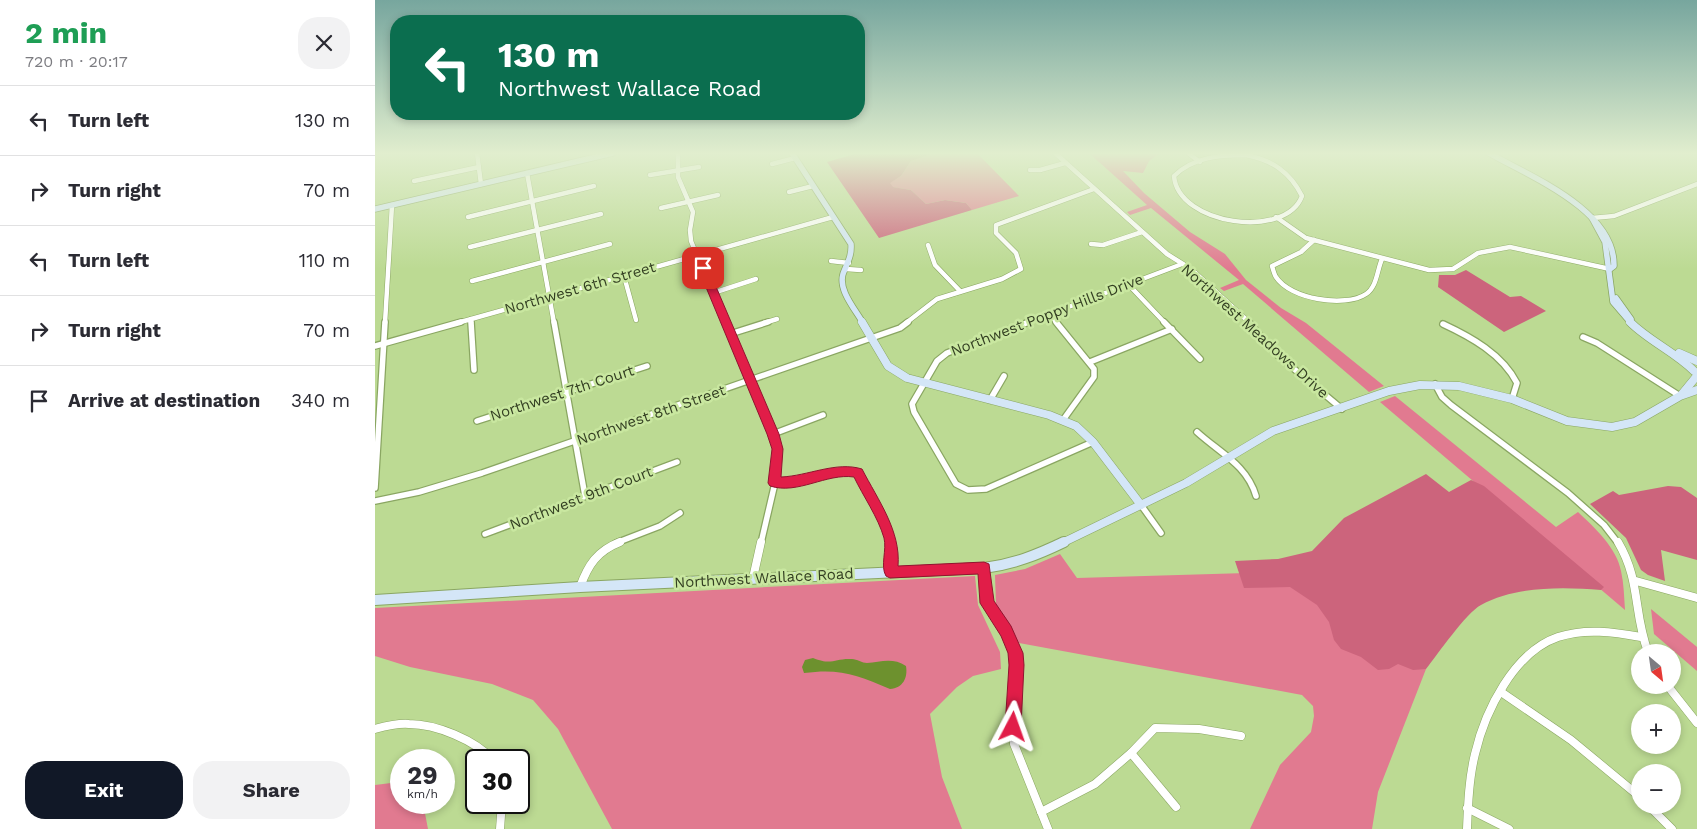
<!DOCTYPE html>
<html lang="en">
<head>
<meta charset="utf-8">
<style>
  :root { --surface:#fff; --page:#f2f2f3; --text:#2b2b33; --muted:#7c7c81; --line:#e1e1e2; --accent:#111827 }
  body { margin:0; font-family:"Work Sans",sans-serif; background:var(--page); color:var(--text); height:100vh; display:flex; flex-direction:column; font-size:19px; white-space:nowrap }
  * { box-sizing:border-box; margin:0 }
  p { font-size:16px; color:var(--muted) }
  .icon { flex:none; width:28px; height:28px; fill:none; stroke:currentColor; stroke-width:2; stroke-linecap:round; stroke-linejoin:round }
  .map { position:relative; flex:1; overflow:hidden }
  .side { display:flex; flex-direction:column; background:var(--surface); width:375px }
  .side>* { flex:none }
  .top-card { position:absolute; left:15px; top:15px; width:475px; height:105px; border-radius:20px; box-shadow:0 2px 8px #0003; background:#0b6e4f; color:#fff; overflow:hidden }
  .needle { width:32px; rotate:151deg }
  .fabs { position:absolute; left:1256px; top:644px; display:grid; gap:10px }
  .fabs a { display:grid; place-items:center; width:50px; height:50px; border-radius:50%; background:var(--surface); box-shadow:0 2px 8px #0003; font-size:25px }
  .speed { position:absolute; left:15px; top:749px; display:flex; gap:10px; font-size:25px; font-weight:700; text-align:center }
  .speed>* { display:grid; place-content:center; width:65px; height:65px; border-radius:50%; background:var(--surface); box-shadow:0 2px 8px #0003; line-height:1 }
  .speed small { font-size:12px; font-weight:400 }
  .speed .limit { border:2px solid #111; border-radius:8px; background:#fff; color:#111 }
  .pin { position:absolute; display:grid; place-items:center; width:42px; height:42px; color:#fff; margin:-21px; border-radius:10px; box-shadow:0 2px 8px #0006 }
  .me { position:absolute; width:55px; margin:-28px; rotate:4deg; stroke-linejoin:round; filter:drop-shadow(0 0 4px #0008) }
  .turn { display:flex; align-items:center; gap:18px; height:105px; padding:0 25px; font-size:22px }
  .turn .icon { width:65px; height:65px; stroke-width:2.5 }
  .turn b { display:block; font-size:35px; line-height:42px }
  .round { display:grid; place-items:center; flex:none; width:52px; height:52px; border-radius:20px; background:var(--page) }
  .overview { display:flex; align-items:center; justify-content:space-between; height:85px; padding:0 25px }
  h1 { font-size:30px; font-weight:700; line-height:38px; color:#1e9e55 }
  .primary-button { display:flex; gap:10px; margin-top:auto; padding:10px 25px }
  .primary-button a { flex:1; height:58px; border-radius:20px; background:var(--accent); color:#fff; font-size:20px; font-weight:700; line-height:58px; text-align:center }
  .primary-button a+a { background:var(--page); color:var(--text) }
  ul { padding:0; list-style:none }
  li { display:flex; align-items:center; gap:15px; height:70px; padding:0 25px; border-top:1px solid var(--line) }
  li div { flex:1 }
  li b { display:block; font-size:19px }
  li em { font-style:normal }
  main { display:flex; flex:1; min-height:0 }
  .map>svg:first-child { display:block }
  .green { fill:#e17a90 }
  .forest { fill:#cc647c }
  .water { fill:#6d912e }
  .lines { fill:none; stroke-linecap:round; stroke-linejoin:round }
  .street-far2-casing { stroke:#8aa662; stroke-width:5.5 }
  .street-far1-casing { stroke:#8aa662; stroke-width:8 }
  .street-casing { stroke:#8aa662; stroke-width:9 }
  .secondary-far2-casing { stroke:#8aa662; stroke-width:7 }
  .secondary-far1-casing { stroke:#8aa662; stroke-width:9 }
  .secondary-casing { stroke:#8aa662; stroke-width:12 }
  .street-far2 { stroke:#fff; stroke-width:4.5 }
  .street-far1 { stroke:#fff; stroke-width:5.5 }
  .street { stroke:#fff; stroke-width:8 }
  .secondary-far2 { stroke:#d4e6f7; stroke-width:5.5 }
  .secondary-far1 { stroke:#d4e6f7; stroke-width:8 }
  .secondary { stroke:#d4e6f7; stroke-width:10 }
  .route { fill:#e11d48; stroke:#92132f }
  .labels { text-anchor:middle; stroke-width:5; stroke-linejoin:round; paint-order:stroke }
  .street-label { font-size:15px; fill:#333f22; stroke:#c9e7a0 }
</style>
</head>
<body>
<main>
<section class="side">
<div class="overview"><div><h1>2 min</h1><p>720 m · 20:17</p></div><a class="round"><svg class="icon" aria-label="close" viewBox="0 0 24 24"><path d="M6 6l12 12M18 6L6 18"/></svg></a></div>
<ul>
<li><svg class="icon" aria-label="left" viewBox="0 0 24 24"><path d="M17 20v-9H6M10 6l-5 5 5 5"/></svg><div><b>Turn left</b></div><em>130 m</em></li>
<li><svg class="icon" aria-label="right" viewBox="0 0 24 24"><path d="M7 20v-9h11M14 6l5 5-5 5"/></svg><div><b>Turn right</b></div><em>70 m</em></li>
<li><svg class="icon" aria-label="left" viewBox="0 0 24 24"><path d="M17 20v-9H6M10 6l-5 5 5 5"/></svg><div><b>Turn left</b></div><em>110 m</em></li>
<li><svg class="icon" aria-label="right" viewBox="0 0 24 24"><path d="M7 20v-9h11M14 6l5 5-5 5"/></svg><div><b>Turn right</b></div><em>70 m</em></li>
<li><svg class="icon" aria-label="arrive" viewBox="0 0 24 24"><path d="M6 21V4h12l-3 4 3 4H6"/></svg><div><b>Arrive at destination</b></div><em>340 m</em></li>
</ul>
<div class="primary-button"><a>Exit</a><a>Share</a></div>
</section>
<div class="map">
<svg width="1322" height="829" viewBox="0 0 1322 829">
  <rect width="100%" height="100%" fill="#bcda93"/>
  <!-- green -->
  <g class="green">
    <path d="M559,153H602L644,196L597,210L591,203L570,200L551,204L536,190L517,187L514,183L526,176L536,161Z"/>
    <path d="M714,153H785L774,161L768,173L748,171L769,193L815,232L850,254L871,280L906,308L931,323L1009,386L994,392L868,284L849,291L845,288L864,280L776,208L755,215L752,212L772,205Z"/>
    <path d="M1020,396L1181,527L1203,512C1219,527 1242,548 1246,571C1249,584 1249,597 1250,610L1005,402Z"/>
    <path d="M685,554L702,578L909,572L1051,669L1003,792L997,829H875L905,765L936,732L939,716L938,706L927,695L644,643L621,606L620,575L650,569Z"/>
    <path d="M600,576L603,605L625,652L626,669L598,676L582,687L555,714L567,777L587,829H237L183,729L158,700L117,684L35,667L0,656V608Z"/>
    <path d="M1276,609L1322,647V671L1279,634Z"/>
    <path d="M24,782L26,802L48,803L53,829H0V785Z"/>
  </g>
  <!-- forest -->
  <g class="forest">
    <path d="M483,153H559L536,161L526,176L515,183L518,187L536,190L551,204L570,200L591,203L597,210L504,238L452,162Z"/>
    <path d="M1091,270L1135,297L1146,296L1171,311L1129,332L1063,287L1064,275H1080Z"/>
    <path d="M1051,474L1074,492L1096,480L1109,486L1229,587L1226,590C1187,587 1141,586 1106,605C1091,613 1063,654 1051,669L1038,670L1023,664L1014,669L1003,670L986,657L966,649L959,640L954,622L942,605L915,587L869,588L860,561L903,559L937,551L969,518Z"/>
    <path d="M1293,486L1306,487L1322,498V560L1286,550L1290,581L1273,575L1266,570L1251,538L1215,504L1238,491L1244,495Z"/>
  </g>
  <!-- water -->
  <path class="water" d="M438,658C458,666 459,658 477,659C482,659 487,663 492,663C505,662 518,657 531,666C533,678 528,688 515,689C483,675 465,668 429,673L427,667L430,660Z"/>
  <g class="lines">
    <defs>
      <g id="street-far2">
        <path d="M102,153L106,184"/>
        <path d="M303,153V177L318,212L315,230L316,241L350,323"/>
        <path d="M680,153L792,254L816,269L875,323"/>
        <path d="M813,153L825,162"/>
        <path d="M871,155C897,160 915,172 927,196C911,240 803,225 799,176C818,157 845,155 871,155Z"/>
        <path d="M397,164L420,158"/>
        <path d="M655,170H665L690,163"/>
        <path d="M152,173L179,323"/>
        <path d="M275,175L324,167"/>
        <path d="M39,181L104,167"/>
        <path d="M414,192L438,186"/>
        <path d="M286,208L343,195"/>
        <path d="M93,217L219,186"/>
        <path d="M901,217L931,238L1054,270L1078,269L1103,253L1135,247L1235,269"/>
        <path d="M1217,218L1239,216L1322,184"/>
        <path d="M939,240L926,252L897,266C898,269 899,274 901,277C915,299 970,308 991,294C1002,287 1002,270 1007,259"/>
        <path d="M716,244L728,245L767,232"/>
        <path d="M553,245L560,265L585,291"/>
        <path d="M95,247L226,214"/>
        <path d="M456,261L474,263"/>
        <path d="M471,269L486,270"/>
        <path d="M249,276L261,320"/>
        <path d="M97,281L235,244"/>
        <path d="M753,284L790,323"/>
        <path d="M338,293L381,279"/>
        <path d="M674,313L682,323"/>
        <path d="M96,319V323"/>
        <path d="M10,323L17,205"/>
        <path d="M82,323L458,217"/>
        <path d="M389,323L402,319"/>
        <path d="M531,323L562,299L627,279L646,269L641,253L621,233V225L719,189"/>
        <path d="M651,323L807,264"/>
      </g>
      <g id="street-far1">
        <path d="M96,322L99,370"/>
        <path d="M179,322L210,496"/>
        <path d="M350,322L403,449L400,483L386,543"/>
        <path d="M654,322L572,353L562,361L537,404L539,412L581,484L593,490L611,489L718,442"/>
        <path d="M681,322L719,369V377L688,420"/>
        <path d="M789,322L825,359"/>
        <path d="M874,322L900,353L967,409"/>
        <path d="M1068,324C1096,337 1127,354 1142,383L1137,399"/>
        <path d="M355,334L393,322"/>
        <path d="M1208,337L1222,343L1305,396"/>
        <path d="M0,346L86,322"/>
        <path d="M715,362L797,329"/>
        <path d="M1060,384L1067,397L1076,405L1193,493L1229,525L1243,543"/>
        <path d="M615,400L629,376"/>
        <path d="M102,421L272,366"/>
        <path d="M822,432C845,453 872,465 881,496"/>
        <path d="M398,434L448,415"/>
        <path d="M400,483C428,481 456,470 483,473L515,536L516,543"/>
        <path d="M0,488L10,322"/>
        <path d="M0,501L44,492L107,473L525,328L533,322"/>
        <path d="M766,505L786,533"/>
        <path d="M110,534L302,462"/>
        <path d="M241,543L285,526L305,513"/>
      </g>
      <g id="street">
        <path d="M1243,542C1266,581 1258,612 1273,652"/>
        <path d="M609,568L612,603L631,631L641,653L639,744L673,829"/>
        <path d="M515,572L516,542"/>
        <path d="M378,578L386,542"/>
        <path d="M1261,581L1322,598"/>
        <path d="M205,587C213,565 222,551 245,542"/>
        <path d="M1292,685L1322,723"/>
        <path d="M1126,692L1196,740L1265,797"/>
        <path d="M0,729C11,726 23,723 34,724C61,724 100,740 118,760"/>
        <path d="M756,753L801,807"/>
        <path d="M1273,805L1297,829"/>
        <path d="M1092,808L1134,829"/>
        <path d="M666,812L720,784L756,753L780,728L824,729L866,736"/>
        <path d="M125,829L127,802"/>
        <path d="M1092,829C1093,804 1094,778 1100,754C1110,711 1139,652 1183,637C1210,628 1239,632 1266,637"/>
      </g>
      <g id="secondary-far2">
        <path d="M417,153L476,244C477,256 472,263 468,274C463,290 480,309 488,323"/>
        <path d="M1114,153C1156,177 1240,210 1239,266L1235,269"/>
        <path d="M0,209L238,153"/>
        <path d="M1217,218L1230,242L1238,302L1256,323"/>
        <path d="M1241,298L1256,319"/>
      </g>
      <g id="secondary-far1">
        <path d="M487,322L513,366L532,378L674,415L701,426L718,442L766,505"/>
        <path d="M1255,322C1274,341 1300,352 1319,371"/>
        <path d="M1304,353L1322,361"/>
        <path d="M1307,394L1321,377"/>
        <path d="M687,543L811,483L898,431L1014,391L1045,385L1084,386L1137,399L1192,421L1237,427L1260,422L1305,396L1322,390"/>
      </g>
      <path id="secondary" d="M0,600L205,587L609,568C639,564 662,555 689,542"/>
    </defs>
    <!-- street-far2 casing -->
    <use href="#street-far2" class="street-far2-casing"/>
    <!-- street-far1 casing -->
    <use href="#street-far1" class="street-far1-casing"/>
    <!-- street casing -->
    <use href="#street" class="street-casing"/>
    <!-- secondary-far2 casing -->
    <use href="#secondary-far2" class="secondary-far2-casing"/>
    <!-- secondary-far1 casing -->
    <use href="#secondary-far1" class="secondary-far1-casing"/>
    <!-- secondary casing -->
    <use href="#secondary" class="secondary-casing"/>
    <!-- street-far2 -->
    <use href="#street-far2" class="street-far2"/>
    <!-- street-far1 -->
    <use href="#street-far1" class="street-far1"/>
    <!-- street -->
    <use href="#street" class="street"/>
    <!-- secondary-far2 -->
    <use href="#secondary-far2" class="secondary-far2"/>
    <!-- secondary-far1 -->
    <use href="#secondary-far1" class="secondary-far1"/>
    <!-- secondary -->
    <use href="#secondary" class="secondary"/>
  </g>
  <!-- sky -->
  <linearGradient id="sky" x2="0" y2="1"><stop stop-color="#77a69e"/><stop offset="0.57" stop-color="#e1eece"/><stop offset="1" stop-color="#e1eece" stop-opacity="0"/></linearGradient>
  <rect width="1322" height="269" fill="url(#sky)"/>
  <!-- route -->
  <path class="route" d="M328,265L333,268L404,434L408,449L406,477C433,476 461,461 487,469C503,500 526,531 523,566L609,562L614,564L619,601L636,626L648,653L649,665L646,727L643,732L638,734L632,732L630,727L634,665L633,653L626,636L605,603L603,574L515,578L511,576C505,566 512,550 509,538C503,517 488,496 479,477C451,473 423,495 395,486L393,483L397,449L392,434L323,268Z"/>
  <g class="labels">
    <!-- street labels -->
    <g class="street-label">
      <text transform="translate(205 288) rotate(-16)" y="5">Northwest 6th Street</text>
      <text transform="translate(672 315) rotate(-21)" y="5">Northwest Poppy Hills Drive</text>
      <text transform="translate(880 331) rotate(42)" y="5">Northwest Meadows Drive</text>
      <text transform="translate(187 393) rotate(-18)" y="5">Northwest 7th Court</text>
      <text transform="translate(276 415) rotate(-19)" y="5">Northwest 8th Street</text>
      <text transform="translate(206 498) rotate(-21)" y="5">Northwest 9th Court</text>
      <text transform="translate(389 578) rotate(-3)" y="5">Northwest Wallace Road</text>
    </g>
  </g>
</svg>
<div class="fabs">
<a><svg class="needle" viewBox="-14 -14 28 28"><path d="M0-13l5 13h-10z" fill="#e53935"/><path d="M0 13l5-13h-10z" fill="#7c7c81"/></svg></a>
<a>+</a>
<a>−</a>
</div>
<div class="speed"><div>29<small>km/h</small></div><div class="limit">30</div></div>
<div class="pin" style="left:328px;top:268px;background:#d93025"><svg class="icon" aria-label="arrive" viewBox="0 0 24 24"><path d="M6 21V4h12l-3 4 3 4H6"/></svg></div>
<svg class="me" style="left:638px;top:727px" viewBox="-20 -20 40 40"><path d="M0-17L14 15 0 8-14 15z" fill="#e11d48" stroke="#fff" stroke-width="4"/></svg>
<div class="top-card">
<div class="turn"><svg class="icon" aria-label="left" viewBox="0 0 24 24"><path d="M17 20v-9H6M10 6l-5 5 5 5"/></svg><div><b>130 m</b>Northwest Wallace Road</div></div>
</div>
</div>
</main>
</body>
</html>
